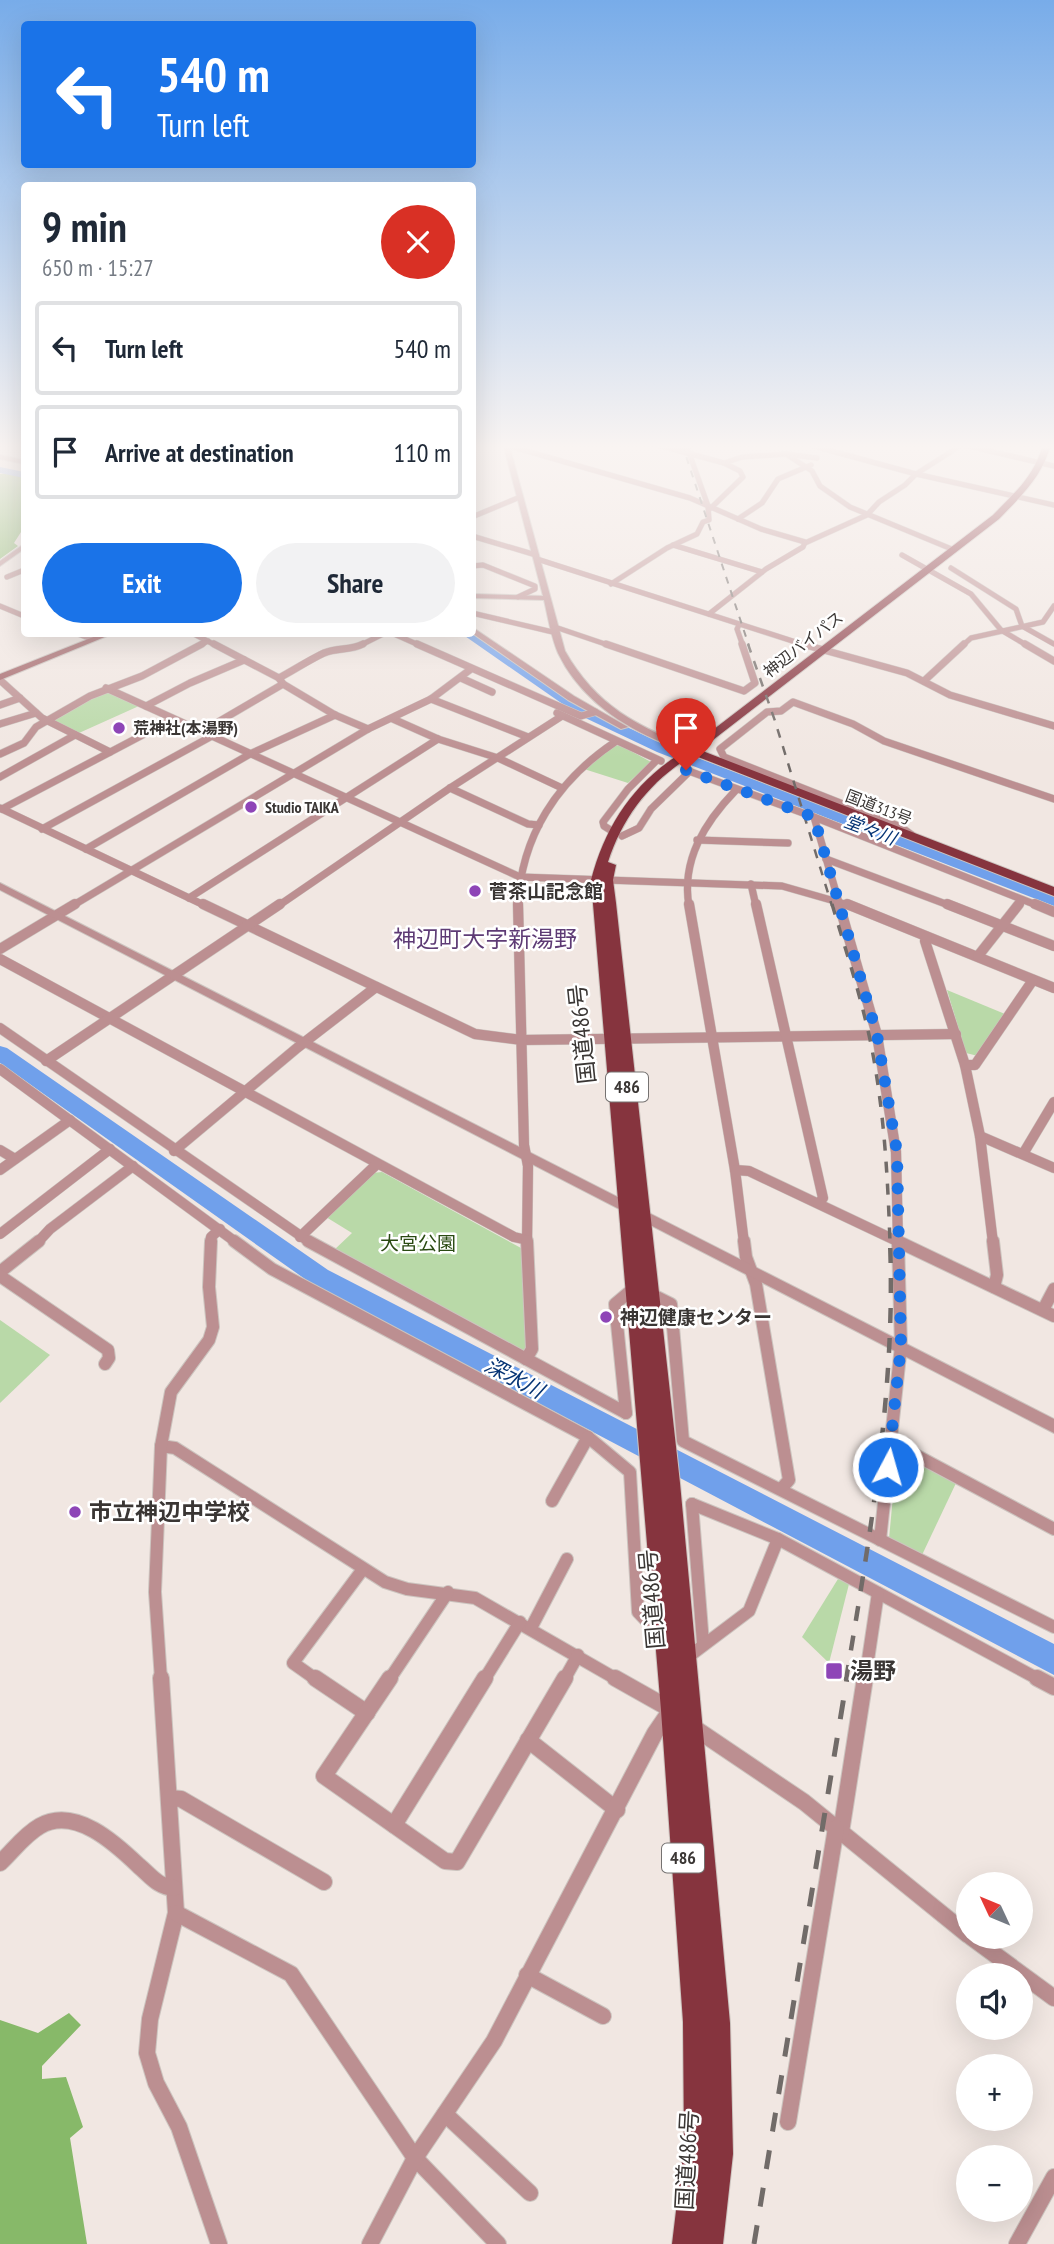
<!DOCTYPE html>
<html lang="en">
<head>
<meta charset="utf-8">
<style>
  :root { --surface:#fff; --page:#f2f2f3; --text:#1f2937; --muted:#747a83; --line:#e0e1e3; --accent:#1a73e8 }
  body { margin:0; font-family:"PT Sans Narrow","Noto Sans JP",sans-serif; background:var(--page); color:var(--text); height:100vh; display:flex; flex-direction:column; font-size:26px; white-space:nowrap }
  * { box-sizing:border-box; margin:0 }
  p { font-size:23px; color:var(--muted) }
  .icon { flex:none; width:38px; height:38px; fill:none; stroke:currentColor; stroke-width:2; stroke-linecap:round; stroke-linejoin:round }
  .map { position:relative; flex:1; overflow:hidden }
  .sheet { position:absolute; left:21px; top:182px; width:455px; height:455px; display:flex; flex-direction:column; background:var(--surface); border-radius:7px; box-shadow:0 7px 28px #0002 }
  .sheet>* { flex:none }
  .hud { position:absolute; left:21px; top:21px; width:455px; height:147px; border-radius:7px; box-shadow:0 7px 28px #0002; background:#1a73e8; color:#fff; overflow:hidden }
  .needle { width:46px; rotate:314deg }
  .fabs { position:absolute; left:956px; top:1872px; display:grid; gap:14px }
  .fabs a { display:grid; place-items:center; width:77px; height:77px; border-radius:50%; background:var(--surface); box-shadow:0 7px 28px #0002; font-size:35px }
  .pin { position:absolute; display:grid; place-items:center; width:60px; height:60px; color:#fff; margin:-72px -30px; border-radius:50% 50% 50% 0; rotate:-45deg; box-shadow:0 0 7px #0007 }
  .pin .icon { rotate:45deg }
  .me { position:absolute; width:77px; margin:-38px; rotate:6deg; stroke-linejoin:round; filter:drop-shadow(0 0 5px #0008) }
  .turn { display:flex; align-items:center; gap:24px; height:147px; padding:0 21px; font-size:32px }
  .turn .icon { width:91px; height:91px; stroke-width:2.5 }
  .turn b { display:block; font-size:49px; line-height:60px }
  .round { display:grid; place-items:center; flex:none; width:74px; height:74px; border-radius:37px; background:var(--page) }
  .summary { display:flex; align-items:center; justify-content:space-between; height:119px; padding:0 21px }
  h1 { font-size:42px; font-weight:800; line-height:52px }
  .action { display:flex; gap:14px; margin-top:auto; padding:14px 21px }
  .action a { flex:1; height:80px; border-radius:42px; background:var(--accent); color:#fff; font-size:28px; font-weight:800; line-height:80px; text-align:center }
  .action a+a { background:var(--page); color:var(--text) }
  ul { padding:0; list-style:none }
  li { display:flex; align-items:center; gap:21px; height:94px; margin:0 14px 10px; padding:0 7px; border:4px solid var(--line); border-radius:7px }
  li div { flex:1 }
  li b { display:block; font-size:26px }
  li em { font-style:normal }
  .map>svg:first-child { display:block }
  .green { fill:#b9d9a8 }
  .forest { fill:#87b969 }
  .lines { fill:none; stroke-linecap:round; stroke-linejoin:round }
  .river { fill:#70a0eb; fill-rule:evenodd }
  .minor-far4-casing { stroke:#ccc4bf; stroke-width:6 }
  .minor-far3-casing { stroke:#ccc4bf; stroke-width:8 }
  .minor-far2-casing { stroke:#ccc4bf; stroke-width:11 }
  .minor-far1-casing { stroke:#ccc4bf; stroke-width:14 }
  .minor-casing { stroke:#ccc4bf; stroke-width:18 }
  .tertiary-casing { stroke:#ccc4bf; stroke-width:2 }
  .secondary-casing { stroke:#ccc4bf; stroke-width:2 }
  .trunk-casing { stroke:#ccc4bf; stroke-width:2 }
  .minor-far4 { stroke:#bc8f91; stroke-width:5 }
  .minor-far3 { stroke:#bc8f91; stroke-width:7 }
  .minor-far2 { stroke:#bc8f91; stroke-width:10 }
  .minor-far1 { stroke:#bc8f91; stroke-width:12 }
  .minor { stroke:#bc8f91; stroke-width:16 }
  .tertiary { fill:#bc8f91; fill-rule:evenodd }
  .secondary { fill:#a36468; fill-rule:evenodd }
  .trunk { fill:#86343e; fill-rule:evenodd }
  .rail-far4 { stroke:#716b68; stroke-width:2; stroke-dasharray:7 7; stroke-linecap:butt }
  .rail-far3 { stroke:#716b68; stroke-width:2.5; stroke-dasharray:9 9; stroke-linecap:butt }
  .rail-far2 { stroke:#716b68; stroke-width:3.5; stroke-dasharray:11 11; stroke-linecap:butt }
  .rail-far1 { stroke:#716b68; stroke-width:4.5; stroke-dasharray:15 15; stroke-linecap:butt }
  .rail { stroke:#716b68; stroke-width:5; stroke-dasharray:19 19; stroke-linecap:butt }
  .route { stroke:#1a73e8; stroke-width:12; stroke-dasharray:0 21.6 }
  .poi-dot { fill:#8e45b7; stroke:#fff; stroke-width:2.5 }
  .labels { text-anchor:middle; stroke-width:5; stroke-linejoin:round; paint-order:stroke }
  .far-street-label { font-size:16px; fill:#3a3634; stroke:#fff }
  .far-poi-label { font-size:16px; font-weight:bold; fill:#3a3634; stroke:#fff; text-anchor:start }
  .far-water-label { font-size:18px; font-style:italic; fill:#063475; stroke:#fff }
  .shield { fill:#fff; stroke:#757271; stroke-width:2 }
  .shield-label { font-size:18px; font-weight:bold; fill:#3a3634 }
  .poi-label { font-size:19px; font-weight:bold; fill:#3a3634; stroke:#fff; text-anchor:start }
  .park-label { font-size:19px; fill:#2a4a12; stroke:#fff }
  .water-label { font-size:21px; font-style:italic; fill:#063475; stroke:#fff }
  .quarter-label { font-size:23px; fill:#5e3b75; stroke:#fff }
  .near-street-label { font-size:23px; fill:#3a3634; stroke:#fff }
  .near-poi-label { font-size:23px; font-weight:bold; fill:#3a3634; stroke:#fff; text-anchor:start }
</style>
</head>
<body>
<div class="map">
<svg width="1054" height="2244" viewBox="0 0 1054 2244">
  <rect width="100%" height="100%" fill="#f1e7e2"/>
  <!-- green -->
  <g class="green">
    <path d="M107,692L139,706L79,733L54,721V719C73,711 87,698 107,692Z"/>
    <path d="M620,745L651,762L628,783L584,769L611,746Z"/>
    <path d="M947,990L1005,1014L978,1056L966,1053Z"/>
    <path d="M382,1172L521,1248L527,1347L523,1351L333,1251L352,1233L326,1217L372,1173Z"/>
    <path d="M0,1320L50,1355L0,1403Z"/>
    <path d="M906,1452L957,1481L922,1555L889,1539L897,1453Z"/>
    <path d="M838,1579L849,1584L829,1663L802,1637Z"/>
  </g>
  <!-- forest -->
  <g class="forest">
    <path d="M14,473L24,476V531L21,532L14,543L18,546L0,559V474Z"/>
    <path d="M69,2013L81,2025L42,2066V2079L66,2077L83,2127L70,2138L87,2244H0V2020L38,2033Z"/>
  </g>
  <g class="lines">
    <!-- river -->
    <g class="river">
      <path d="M0,467L24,472V478L0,473Z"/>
      <path d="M472,631L587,708L667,746L1054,895V906L657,752L577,714L462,634H472Z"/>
      <path d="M0,1046L7,1048L328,1270L1054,1644V1675L312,1284L0,1063Z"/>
    </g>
    <defs>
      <g id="minor-far4">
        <path d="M654,444L724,463L742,457L786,454L817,458"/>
        <path d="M806,444L916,474L1054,505"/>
        <path d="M960,444L1054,466"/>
        <path d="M506,445L690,498L761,529L805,542L803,547L766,569L709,614"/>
        <path d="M786,454L812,471L820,486L850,507L954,550"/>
        <path d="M711,508L743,477L740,471L724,463"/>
        <path d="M472,517L520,497"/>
        <path d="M738,519L762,503L778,479L811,465"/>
        <path d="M472,536L536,555"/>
        <path d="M805,543L867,515L879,502L905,485L916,474L963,444"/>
        <path d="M673,545L762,572"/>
        <path d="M902,555L971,594L1001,630L1028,646"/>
        <path d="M537,559L808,646"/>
        <path d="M472,566L483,565L535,586V589L518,597"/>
        <path d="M951,568L1016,609L1022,626L1054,644"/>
        <path d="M7,577L24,570"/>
        <path d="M611,584L667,548L697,534L703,522L709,520L708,506L686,444"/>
        <path d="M0,606L24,616"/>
        <path d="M472,613L557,633"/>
        <path d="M739,625L737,629L743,646"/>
        <path d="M555,627L611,646"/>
        <path d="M78,634L91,639"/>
        <path d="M194,634L217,646"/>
        <path d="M394,634L421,646"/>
        <path d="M199,646L208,641"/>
        <path d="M359,646L383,634"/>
        <path d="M962,646L971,638L1043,622L1054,606"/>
      </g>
      <g id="minor-far3">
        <path d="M214,644L279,678L283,684L335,715L368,729"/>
        <path d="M417,644L581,716L595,712"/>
        <path d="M606,644L744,691L755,683L742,644"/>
        <path d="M802,644L907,673L950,695L1054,726"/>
        <path d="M1025,644L1054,661"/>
        <path d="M279,678C294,670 309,660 324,653C338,647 350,651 363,644"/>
        <path d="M461,678L492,692"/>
        <path d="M0,680L42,718L110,752"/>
        <path d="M924,681L964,644"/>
        <path d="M106,688L212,736"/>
        <path d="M431,699L528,737"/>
        <path d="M0,705L20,698"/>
        <path d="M146,706L190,683L244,660"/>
        <path d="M557,713L661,761"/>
        <path d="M393,719L438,739L498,758L562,788"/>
        <path d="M0,724L36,713"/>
        <path d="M201,732L283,684"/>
        <path d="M0,754L24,743L36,727L90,696L142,676L202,644"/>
        <path d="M686,770L814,817L1039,906"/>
        <path d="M0,777L75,735"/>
        <path d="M450,788L528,824L539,825"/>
        <path d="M0,808L206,906"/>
        <path d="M2,809L173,719"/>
        <path d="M814,817L840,906"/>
        <path d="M42,829L212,736L520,877L782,886L852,906"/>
        <path d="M612,831L604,826L603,822L628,789L657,760"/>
        <path d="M912,835L901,827L724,757L720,749L767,712L781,711L793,702L853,724L884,741L1054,799"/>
        <path d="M622,836L639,828L651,809L690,771"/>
        <path d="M697,840L788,843"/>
        <path d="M86,849L250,754L335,715"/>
        <path d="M826,859L951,906"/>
        <path d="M751,884L756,906"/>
        <path d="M189,898L438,739"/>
        <path d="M72,906L368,729L431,699L471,669"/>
        <path d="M278,906L450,788L562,716"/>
        <path d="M518,906C521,836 557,781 615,742"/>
        <path d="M689,906C681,860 705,822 736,790"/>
        <path d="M1017,906L1022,900"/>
      </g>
      <g id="minor-far2">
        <path d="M203,904L475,1034L522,1040L956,1034"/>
        <path d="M518,904L524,1145L528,1166L527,1243"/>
        <path d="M689,904L735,1170L744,1243"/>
        <path d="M756,904L823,1198L819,1203"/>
        <path d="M839,904L877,1035L896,1152L898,1243"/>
        <path d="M847,904L1054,988"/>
        <path d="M947,904L1054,946"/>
        <path d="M1035,904L1054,912"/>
        <path d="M927,937L925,941L965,1065L980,1136L993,1243"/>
        <path d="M0,949L75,904"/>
        <path d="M978,956L1019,904"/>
        <path d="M0,959L514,1237L527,1240"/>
        <path d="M0,1028L311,1243"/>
        <path d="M46,1061L280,904"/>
        <path d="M965,1065H975L1033,980"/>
        <path d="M0,1069L237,1243"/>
        <path d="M980,1136L1054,1168"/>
        <path d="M0,1150L15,1159"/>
        <path d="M174,1151L297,1048L376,987"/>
        <path d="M1023,1154L1054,1102"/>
        <path d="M0,1170L70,1120"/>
        <path d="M735,1170L749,1171L901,1243"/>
        <path d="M0,1234L110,1149"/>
        <path d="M300,1237L377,1164"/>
        <path d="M37,1243L50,1229L133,1166"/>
        <path d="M211,1243V1237L220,1229"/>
      </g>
      <g id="minor-far1">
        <path d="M234,1241L272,1269L588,1437L630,1472L638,1612L661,1636"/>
        <path d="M308,1241L626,1413"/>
        <path d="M744,1241L746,1257L756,1284L789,1480L781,1489"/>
        <path d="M897,1241L1054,1316"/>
        <path d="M993,1241L997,1275L994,1287"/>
        <path d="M0,1272L39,1241"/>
        <path d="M0,1276L108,1350L109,1358L105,1364"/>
        <path d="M651,1294L671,1304L683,1441L1054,1627"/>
        <path d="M1043,1310L1054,1289"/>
        <path d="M526,1359L532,1349L527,1241"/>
        <path d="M626,1413L615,1304L634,1288"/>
        <path d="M891,1442L1054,1529"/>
        <path d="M161,1446L175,1448L385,1582L407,1589L475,1598L618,1680"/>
        <path d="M552,1501L588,1437"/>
        <path d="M692,1504L778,1539L1040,1680"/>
        <path d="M692,1504L703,1643"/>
        <path d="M880,1540L901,1346L898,1241"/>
        <path d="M531,1628L567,1559"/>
        <path d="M688,1657L749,1611L778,1539"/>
        <path d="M161,1680L155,1592L161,1446L171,1392L209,1340L213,1327L209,1287L211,1241"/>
        <path d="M317,1680L293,1663L363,1569"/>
        <path d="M389,1680L448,1592"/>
        <path d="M484,1680L520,1622"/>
        <path d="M564,1680L578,1655"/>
        <path d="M865,1680L878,1593"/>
      </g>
      <g id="minor">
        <path d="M161,1678L176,1913L150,2019L147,2053L156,2083L179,2127L219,2244"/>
        <path d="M315,1678L367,1713"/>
        <path d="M390,1678L324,1776L445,1861L457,1862L565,1678"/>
        <path d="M615,1678L670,1709"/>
        <path d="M1037,1678L1054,1687"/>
        <path d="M693,1727L804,1802L968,1935"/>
        <path d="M528,1740L617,1810"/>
        <path d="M169,1798L181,1799L324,1882"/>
        <path d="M394,1825L485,1678"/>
        <path d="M841,1832L865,1678"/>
        <path d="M0,1863C13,1851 24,1835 40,1826C75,1806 115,1843 139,1866C151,1876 158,1887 174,1888"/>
        <path d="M176,1913L291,1974L415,2158L498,2244"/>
        <path d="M971,1937L1054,1998"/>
        <path d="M527,1975L603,2016"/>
        <path d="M445,2114L530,2193"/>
        <path d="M788,2122L836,1828"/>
        <path d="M370,2244L415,2158L494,2041L655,1733L668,1714"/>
        <path d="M1017,2244L1054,2177"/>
      </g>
      <g id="tertiary">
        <path d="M503,444H509L565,651C596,706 638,727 695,749V753C682,753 666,744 654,739C614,721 577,693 558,653C551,637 548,617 544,600L472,598V594L543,596Z"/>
        <path d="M0,455L24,460V464L0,459Z"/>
        <path d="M24,544V549L0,566V561Z"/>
        <path d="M472,627L574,696L628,727L621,729L568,700L472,633Z"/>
        <path d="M0,883L1054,1419V1433L0,890Z"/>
      </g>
      <g id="secondary">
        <path d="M472,444H482L472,449Z"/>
        <path d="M101,634H112L0,680V674Z"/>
      </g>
      <path id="trunk" d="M1043,444H1051C1042,477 1022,495 999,519L700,750L1054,887V896L693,755C651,780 623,816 608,862L616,865L613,880L616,903L680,1483L730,2023L733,2154L723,2244H672L684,2144L683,2022L661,1710L591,880C606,823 636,779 688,749L993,515C1016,491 1034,477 1043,444Z"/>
    </defs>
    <!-- minor-far4 casing -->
    <use href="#minor-far4" class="minor-far4-casing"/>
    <!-- minor-far3 casing -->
    <use href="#minor-far3" class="minor-far3-casing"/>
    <!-- minor-far2 casing -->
    <use href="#minor-far2" class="minor-far2-casing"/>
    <!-- minor-far1 casing -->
    <use href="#minor-far1" class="minor-far1-casing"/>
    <!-- minor casing -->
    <use href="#minor" class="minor-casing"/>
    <!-- tertiary casing -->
    <use href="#tertiary" class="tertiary-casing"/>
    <!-- secondary casing -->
    <use href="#secondary" class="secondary-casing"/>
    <!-- trunk casing -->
    <use href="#trunk" class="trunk-casing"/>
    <!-- minor-far4 -->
    <use href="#minor-far4" class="minor-far4"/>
    <!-- minor-far3 -->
    <use href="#minor-far3" class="minor-far3"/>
    <!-- minor-far2 -->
    <use href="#minor-far2" class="minor-far2"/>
    <!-- minor-far1 -->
    <use href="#minor-far1" class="minor-far1"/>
    <!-- minor -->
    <use href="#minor" class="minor"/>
    <!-- tertiary -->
    <use href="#tertiary" class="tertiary"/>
    <!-- secondary -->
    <use href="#secondary" class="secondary"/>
    <!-- trunk -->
    <use href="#trunk" class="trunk"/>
    <!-- rail-far4 -->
    <path class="rail-far4" d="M682,444L749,646"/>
    <!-- rail-far3 -->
    <path class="rail-far3" d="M748,644L775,721L832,906"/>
    <!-- rail-far2 -->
    <path class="rail-far2" d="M832,904C848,958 866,1011 875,1066C885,1125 888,1184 890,1243"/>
    <!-- rail-far1 -->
    <path class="rail-far1" d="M846,1680C870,1535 896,1388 890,1241"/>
    <!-- rail -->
    <path class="rail" d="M754,2244L847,1678"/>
  </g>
  <!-- sky -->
  <linearGradient id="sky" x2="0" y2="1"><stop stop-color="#78ace9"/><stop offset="0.59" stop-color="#f9f4f2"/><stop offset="1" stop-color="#f9f4f2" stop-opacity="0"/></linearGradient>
  <rect width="1054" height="758" fill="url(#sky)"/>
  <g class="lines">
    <!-- route -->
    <path class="route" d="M686,770L814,817L877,1035L897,1152L901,1346L888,1467"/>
  </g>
  <!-- markers -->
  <g class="poi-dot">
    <circle cx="119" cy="728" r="7"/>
    <circle cx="251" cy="807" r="7"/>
    <circle cx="475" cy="891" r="7"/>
    <circle cx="606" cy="1317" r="7"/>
    <circle cx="75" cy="1512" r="7"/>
    <rect x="825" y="1662" width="18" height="18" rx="3.5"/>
  </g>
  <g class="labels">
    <!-- far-street labels -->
    <g class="far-street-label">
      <text transform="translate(803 644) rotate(-38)" y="6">神辺バイパス</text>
      <text transform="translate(879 807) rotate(21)" y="6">国道313号</text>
    </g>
    <!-- far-poi labels -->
    <g class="far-poi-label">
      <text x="133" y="734">荒神社(本湯野)</text>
      <text x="265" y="813">Studio TAIKA</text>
    </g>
    <!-- far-water labels -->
    <g class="far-water-label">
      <text transform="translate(870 830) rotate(21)" y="6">堂々川</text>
    </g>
    <!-- shield labels -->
    <g class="shield">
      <rect x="606" y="1072.5" width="42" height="29" rx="5"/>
      <rect x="662" y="1843.5" width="42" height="29" rx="5"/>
    </g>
    <g class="shield-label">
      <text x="627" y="1093">486</text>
      <text x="683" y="1864">486</text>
    </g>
    <!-- poi labels -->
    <g class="poi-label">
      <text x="489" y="898">菅茶山記念館</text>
      <text x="620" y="1324">神辺健康センター</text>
    </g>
    <!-- park labels -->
    <g class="park-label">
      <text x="418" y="1250">大宮公園</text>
    </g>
    <!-- water labels -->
    <g class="water-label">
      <text transform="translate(514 1378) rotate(28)" y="7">深水川</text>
    </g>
    <!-- quarter labels -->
    <g class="quarter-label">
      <text x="485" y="947">神辺町大字新湯野</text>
    </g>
    <!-- near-street labels -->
    <g class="near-street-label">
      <text transform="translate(582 1034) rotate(-96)" y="8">国道486号</text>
      <text transform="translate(652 1599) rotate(-95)" y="8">国道486号</text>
      <text transform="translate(687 2160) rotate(-87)" y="8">国道486号</text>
    </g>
    <!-- near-poi labels -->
    <g class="near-poi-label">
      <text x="89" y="1520">市立神辺中学校</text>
      <text x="850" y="1679">湯野</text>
    </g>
  </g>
</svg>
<div class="fabs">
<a><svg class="needle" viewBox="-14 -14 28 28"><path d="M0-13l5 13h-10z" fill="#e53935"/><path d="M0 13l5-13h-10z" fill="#747a83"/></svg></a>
<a><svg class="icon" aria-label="sound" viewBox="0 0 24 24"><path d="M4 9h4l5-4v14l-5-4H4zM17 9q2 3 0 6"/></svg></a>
<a>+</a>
<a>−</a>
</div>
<div class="pin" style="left:686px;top:770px;background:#d93025"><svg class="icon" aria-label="arrive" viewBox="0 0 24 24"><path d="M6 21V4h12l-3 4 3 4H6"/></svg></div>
<svg class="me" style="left:888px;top:1467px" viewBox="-20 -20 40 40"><circle r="17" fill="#1a73e8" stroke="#fff" stroke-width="3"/><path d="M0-11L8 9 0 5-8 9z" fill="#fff"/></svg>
<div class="hud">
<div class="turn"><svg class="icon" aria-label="left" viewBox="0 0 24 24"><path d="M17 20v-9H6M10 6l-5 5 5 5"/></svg><div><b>540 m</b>Turn left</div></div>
</div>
<section class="sheet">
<div class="summary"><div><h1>9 min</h1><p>650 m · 15:27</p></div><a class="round" style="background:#d93025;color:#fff"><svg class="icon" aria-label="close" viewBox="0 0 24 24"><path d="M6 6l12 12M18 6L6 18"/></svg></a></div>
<ul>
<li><svg class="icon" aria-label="left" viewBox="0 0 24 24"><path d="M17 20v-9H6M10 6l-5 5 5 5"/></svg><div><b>Turn left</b></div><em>540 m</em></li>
<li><svg class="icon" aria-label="arrive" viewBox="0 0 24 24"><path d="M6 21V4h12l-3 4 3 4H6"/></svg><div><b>Arrive at destination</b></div><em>110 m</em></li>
</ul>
<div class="action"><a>Exit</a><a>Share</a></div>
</section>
</div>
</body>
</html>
